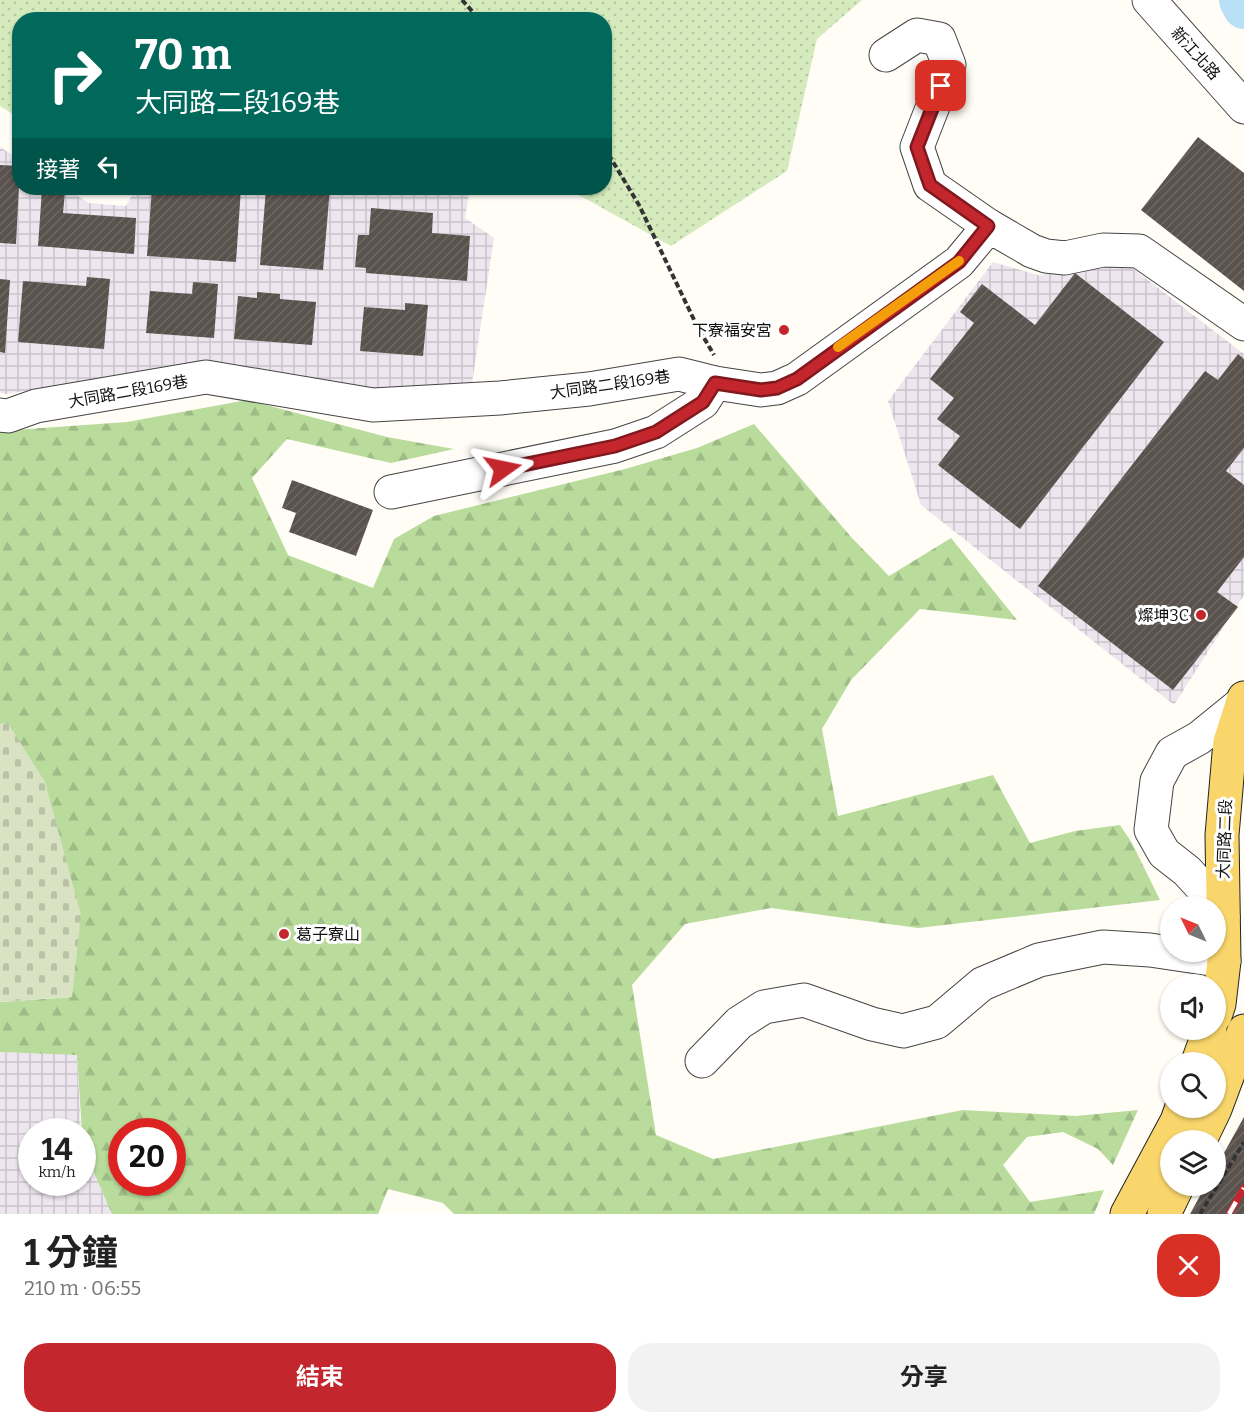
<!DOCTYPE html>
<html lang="zh-TW">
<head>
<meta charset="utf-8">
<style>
  :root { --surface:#fff; --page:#f2f2f2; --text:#222; --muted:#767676; --accent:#c4262e }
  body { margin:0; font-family:Bitter,"Noto Sans TC",serif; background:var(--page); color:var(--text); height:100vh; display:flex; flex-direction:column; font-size:22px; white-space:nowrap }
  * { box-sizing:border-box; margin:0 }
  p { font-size:20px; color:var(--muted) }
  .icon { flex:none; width:33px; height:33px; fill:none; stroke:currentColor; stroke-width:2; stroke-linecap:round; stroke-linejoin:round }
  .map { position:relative; height:1214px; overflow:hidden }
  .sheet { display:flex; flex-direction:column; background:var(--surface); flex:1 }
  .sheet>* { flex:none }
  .banner { position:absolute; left:12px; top:12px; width:600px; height:183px; border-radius:24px; box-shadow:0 2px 4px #0004; background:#00695c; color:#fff; overflow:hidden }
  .needle { width:39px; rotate:313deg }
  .controls { position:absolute; left:1160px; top:896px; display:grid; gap:12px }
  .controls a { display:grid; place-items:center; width:66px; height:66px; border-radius:50%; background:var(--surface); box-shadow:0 2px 4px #0004; font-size:30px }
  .speed { position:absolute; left:18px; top:1118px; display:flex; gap:12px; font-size:30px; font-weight:700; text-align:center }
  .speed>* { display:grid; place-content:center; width:78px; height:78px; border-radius:50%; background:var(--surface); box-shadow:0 2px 4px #0004; line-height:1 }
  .speed small { font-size:15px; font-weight:400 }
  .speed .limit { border:9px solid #d22; background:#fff; color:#111 }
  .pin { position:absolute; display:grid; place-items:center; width:51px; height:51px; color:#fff; margin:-26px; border-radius:12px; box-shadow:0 3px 9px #0006 }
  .me { position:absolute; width:66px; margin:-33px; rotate:78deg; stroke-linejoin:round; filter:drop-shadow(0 0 4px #0008) }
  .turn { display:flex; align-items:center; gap:21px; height:126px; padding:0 24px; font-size:27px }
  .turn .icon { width:78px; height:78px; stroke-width:2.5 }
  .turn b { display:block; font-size:42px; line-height:51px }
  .then { display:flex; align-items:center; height:57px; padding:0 24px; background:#0003; gap:12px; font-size:22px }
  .round { display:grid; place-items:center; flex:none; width:63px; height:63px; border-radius:24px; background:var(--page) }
  .headline { display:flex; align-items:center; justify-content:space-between; height:102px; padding:0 24px }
  h1 { font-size:36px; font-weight:700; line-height:45px }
  .primary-button { display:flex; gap:12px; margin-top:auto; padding:12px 24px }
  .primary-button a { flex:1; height:69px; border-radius:24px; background:var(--accent); color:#fff; font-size:24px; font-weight:700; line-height:69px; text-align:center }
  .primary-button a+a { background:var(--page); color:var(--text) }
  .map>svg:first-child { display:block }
  .industrial { fill:url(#industrial-grid) }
  .grass { fill:url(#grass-dots) }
  .forest { fill:url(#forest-firs); fill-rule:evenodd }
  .cemetery { fill:url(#cemetery-stones) }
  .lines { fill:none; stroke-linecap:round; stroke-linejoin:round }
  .river { stroke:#b9e0f7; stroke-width:42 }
  .building { fill:url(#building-hatch) }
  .minor-casing { stroke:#444; stroke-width:35 }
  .major-casing { stroke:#222; stroke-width:35 }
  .path { stroke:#333; stroke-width:4; stroke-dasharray:6 3; stroke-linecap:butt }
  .minor { stroke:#fff; stroke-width:33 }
  .major { stroke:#f9d66b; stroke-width:33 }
  .rail-casing { stroke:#c4262e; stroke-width:7 }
  .rail { stroke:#fff; stroke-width:4.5; stroke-dasharray:14; stroke-linecap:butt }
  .route-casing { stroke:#7f191e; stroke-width:15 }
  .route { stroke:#c4262e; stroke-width:10 }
  .slow { stroke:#f59e0b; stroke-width:10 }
  .poi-dot { fill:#c4262e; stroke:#fff; stroke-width:2 }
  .labels { text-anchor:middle; stroke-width:6; stroke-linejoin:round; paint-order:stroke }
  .street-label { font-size:16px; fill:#111; stroke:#fff }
  .poi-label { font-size:16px; fill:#111; stroke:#fff; text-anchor:end }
</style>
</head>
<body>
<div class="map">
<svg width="1244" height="1214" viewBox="0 0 1244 1214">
  <defs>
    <pattern id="industrial-grid" width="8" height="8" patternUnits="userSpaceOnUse" patternTransform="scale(1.5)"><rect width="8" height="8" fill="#eee6ef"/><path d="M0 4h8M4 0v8" fill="none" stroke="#cbc4cc"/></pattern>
    <pattern id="grass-dots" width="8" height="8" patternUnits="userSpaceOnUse" patternTransform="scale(1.5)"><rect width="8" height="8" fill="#d5ebbd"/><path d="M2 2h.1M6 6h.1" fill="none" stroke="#b6c8a1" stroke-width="1.8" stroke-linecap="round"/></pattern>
    <pattern id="forest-firs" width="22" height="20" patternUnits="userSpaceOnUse" patternTransform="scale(1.5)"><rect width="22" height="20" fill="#b9dc9c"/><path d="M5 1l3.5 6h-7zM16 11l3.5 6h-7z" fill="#9ebc85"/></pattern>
    <pattern id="cemetery-stones" width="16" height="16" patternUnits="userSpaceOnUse" patternTransform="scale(1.5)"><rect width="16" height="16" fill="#d9e3c4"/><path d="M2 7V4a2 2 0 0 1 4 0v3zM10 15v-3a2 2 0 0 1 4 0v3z" fill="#b9c2a7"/></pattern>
    <pattern id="building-hatch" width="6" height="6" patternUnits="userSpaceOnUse" patternTransform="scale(1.5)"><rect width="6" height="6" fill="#5a524d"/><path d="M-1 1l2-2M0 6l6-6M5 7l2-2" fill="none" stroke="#6d6662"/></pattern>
  </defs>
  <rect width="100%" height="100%" fill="#fffdf5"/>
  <!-- industrial -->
  <g class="industrial">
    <path d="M0,147L19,159L20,188H65L89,203L126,206L136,188H470L465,218L494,238L471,390L359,392L203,364L5,394L0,393Z"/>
    <path d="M993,262L1038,275L1127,264L1244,354V595L1174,705L921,505L888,401Z"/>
    <path d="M0,1052L77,1054L81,1131H32V1182H82L83,1148L112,1214H0Z"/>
  </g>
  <!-- grass -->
  <path class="grass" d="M0,0H862L817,39L787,171L671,246L566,188H604V20H20L19,118L0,106Z"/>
  <!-- forest -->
  <path class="forest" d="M247,400L387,437L454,449L391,463L287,439L252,478L288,555L373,588L394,539L434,516L625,469L697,448L754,424L852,538L889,576L951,538L1017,620L920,609L851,680L822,729L838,816L993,775L1030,843L1075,831L1120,825L1132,843L1160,900L918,928L771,908L685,924L632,985L656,1135L713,1159L963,1110L1076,1116L1138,1110L1113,1165L1098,1149L1063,1132L1027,1137L1003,1165L1030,1202L1104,1190L1094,1214H454L443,1203L388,1189L378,1214H112L83,1148L77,1055L0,1052V1002L72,997L8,723L0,724V431L127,422ZM122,1131H172V1182H122Z"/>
  <!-- cemetery -->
  <path class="cemetery" d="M8,723L45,782L81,915L72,997L0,1002V724Z"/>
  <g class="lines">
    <!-- river -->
    <path class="river" d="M1240,0L1244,8"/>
  </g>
  <!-- building -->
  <g class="building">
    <path d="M1198,137L1244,173V291L1141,210Z"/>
    <path d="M0,165L20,166L16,244L0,243Z"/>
    <path d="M152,188H241L236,262L147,256Z"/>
    <path d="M266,188H330L323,270L260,265Z"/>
    <path d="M42,190L65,192L63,213L136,218L134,254L38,246Z"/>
    <path d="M371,208L433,213L432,233L470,236L467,281L366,273V268L355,267L358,235H369Z"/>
    <path d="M1075,273L1164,342L1020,529L938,465L960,436L937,419L954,398L930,379L974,323L960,312L982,284L1035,325Z"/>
    <path d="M87,277L110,279L104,349L18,342L23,281L86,286Z"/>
    <path d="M0,279L10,280L5,353L0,352Z"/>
    <path d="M193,282L218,284L214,338L146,333L150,291L192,294Z"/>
    <path d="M257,292L280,294V299L316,302L312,345L234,339L238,296L257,298Z"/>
    <path d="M405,303L428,305L423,356L360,351L364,307L405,310Z"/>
    <path d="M1238,354L1244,359V448L1226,471L1244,485V557L1217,592L1238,607L1173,690L1038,586L1205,371L1218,380Z"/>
    <path d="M292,480L373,510L356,556L289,532L296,513L282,508Z"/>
    <path d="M1244,1117V1214H1190L1206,1185H1215V1169Z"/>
  </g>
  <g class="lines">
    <defs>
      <g id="minor">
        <path d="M1149,0L1244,107"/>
        <path d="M886,55L917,35L939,39L949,65L917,147L930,185L989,226"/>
        <path d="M0,415L8,416L36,406L206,377L373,405L500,398L589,389L679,374L715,383L761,390L777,388L797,379L959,262L989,226L1032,251L1046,256L1065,258L1103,250L1139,251L1244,324"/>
        <path d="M391,492L615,446L656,432L703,402L715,383"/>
        <path d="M1223,917L1209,895L1187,871L1164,853L1151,830L1157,781L1172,753L1199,738L1242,703"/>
        <path d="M702,1061L739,1023L764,1007L804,1000L872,1024L903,1031L937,1022L982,984L1039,960L1103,947L1150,950L1224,961"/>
      </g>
      <g id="major">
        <path d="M1215,1016L1219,1004L1224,961L1222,835L1230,742L1244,698"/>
        <path d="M1198,1062L1210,1029"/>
        <path d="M1200,1140L1215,1109L1244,1031"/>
        <path d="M1127,1214L1177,1121L1182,1107"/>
        <path d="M1164,1214L1178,1185"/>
      </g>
    </defs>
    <!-- minor casing -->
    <use href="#minor" class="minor-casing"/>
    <!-- major casing -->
    <use href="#major" class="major-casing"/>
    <!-- path -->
    <g class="path">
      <path d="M462,0L480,20"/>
      <path d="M604,147L639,205L697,326L714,355"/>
      <path d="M1215,1169L1219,1162"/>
      <path d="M1200,1214L1244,1142"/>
    </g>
    <!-- minor -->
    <use href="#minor" class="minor"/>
    <!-- major -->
    <use href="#major" class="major"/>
    <defs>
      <path id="rail" d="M1229,1214L1244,1188"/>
    </defs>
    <!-- rail casing -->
    <use href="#rail" class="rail-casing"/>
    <!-- rail -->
    <use href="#rail" class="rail"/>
  </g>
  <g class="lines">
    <defs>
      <path id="route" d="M503,469L615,446L656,432L703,402L715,383L761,390L777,388L797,379L959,262L988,226L930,185L917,147L941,86"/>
    </defs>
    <!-- route casing -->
    <use href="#route" class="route-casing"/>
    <!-- route -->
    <use href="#route" class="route"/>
    <!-- slow -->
    <path class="slow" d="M838,347L959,261"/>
  </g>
  <!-- markers -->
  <g class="poi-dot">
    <circle cx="784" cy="330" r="6"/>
    <circle cx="1201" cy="615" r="6"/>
    <circle cx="284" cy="934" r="6"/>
  </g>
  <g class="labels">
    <!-- street labels -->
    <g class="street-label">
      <text transform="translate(1196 53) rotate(48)" y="6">新江北路</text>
      <text transform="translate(610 384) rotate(-8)" y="6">大同路二段169巷</text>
      <text transform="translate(128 391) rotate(-10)" y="6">大同路二段169巷</text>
      <text transform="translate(1224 839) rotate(-88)" y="6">大同路二段</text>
    </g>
    <!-- poi labels -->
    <g class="poi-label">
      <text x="772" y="336">下寮福安宮</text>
      <text x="1189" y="621">燦坤3C</text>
      <text x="296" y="940" text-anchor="start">葛子寮山</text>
    </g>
  </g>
</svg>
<div class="controls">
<a><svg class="needle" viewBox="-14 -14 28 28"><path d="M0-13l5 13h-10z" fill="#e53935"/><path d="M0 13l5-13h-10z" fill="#767676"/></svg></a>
<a><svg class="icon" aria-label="sound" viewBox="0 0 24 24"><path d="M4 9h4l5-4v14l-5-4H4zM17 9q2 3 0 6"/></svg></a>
<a><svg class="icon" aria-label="search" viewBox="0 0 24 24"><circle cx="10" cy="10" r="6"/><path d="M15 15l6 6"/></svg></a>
<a><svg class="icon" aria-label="layers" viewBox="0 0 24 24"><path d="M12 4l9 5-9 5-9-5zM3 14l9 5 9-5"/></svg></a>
</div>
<div class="speed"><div>14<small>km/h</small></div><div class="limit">20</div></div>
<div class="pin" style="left:941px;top:86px;background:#d93025"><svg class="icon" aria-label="arrive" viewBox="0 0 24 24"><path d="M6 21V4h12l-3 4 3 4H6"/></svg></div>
<svg class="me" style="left:503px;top:469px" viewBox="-20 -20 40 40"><path d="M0-17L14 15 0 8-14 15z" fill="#c4262e" stroke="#fff" stroke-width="4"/></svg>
<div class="banner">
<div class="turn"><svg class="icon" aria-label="right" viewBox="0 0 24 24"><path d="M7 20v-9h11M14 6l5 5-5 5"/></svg><div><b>70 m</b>大同路二段169巷</div></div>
<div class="then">接著<svg class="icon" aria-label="left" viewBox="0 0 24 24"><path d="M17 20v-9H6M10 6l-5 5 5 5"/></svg></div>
</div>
</div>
<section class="sheet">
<div class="headline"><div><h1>1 分鐘</h1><p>210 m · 06:55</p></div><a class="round" style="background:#d93025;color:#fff"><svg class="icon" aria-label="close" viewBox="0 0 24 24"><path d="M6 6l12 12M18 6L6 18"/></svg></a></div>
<div class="primary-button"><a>結束</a><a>分享</a></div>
</section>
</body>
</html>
